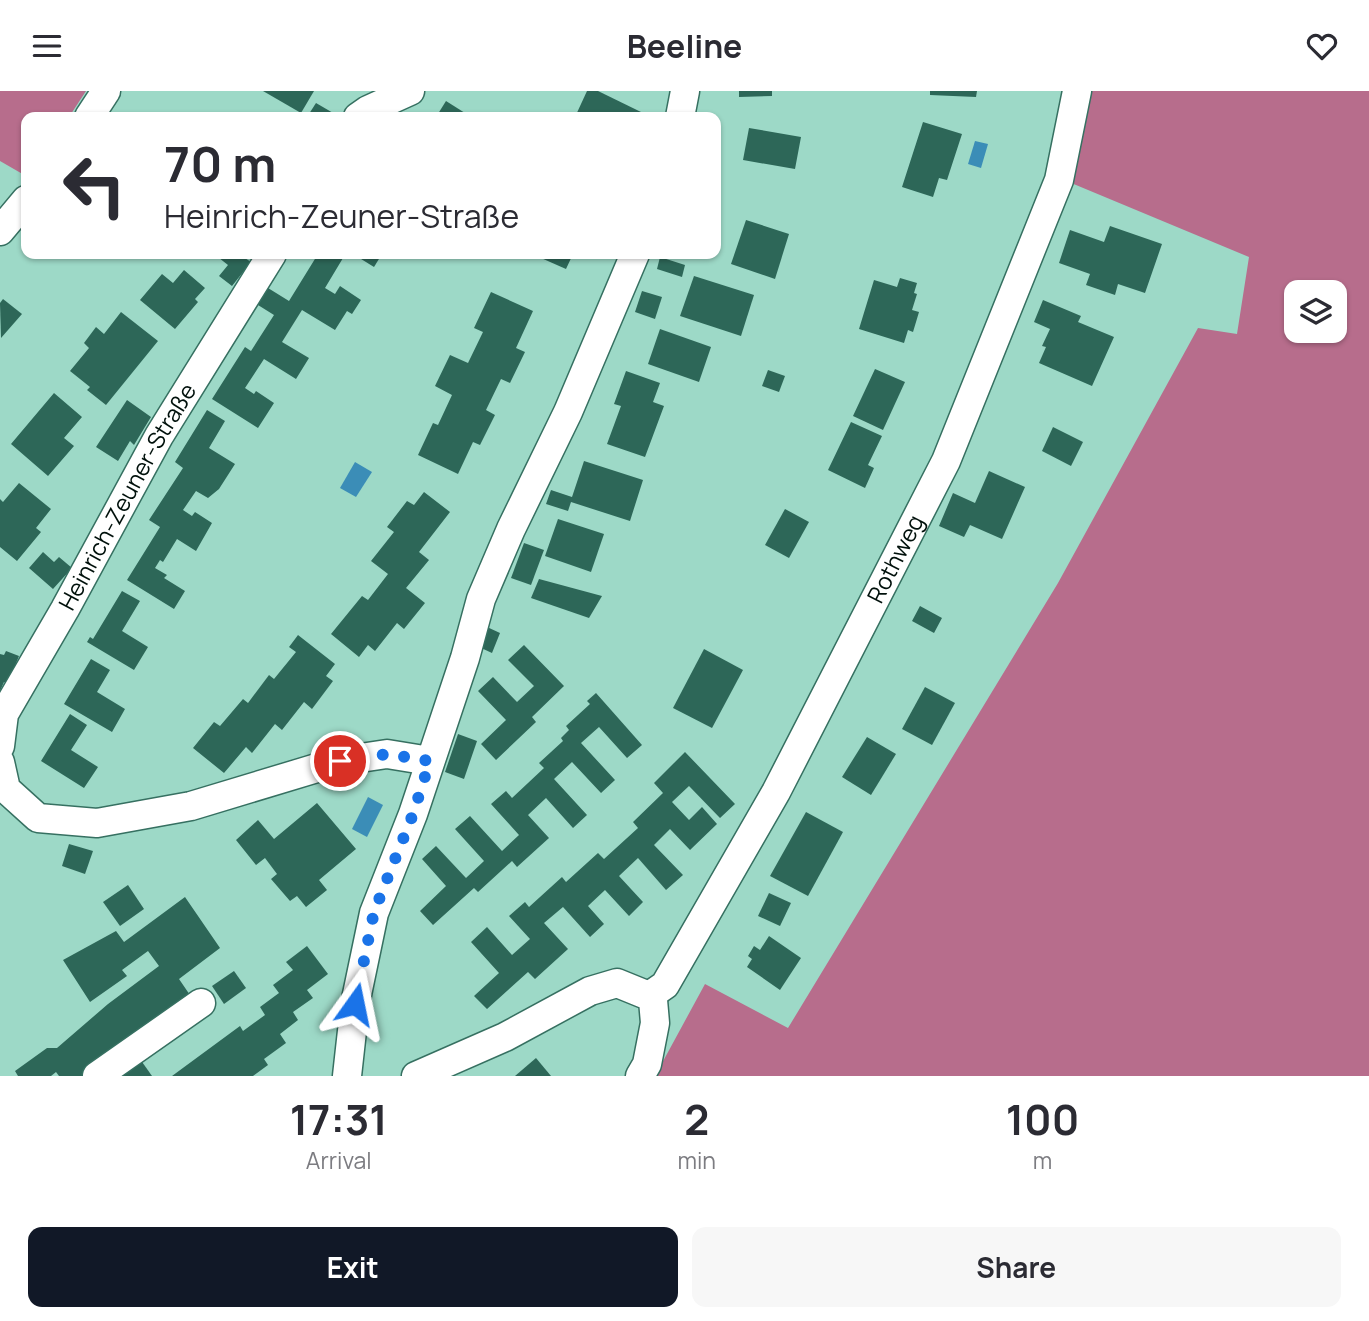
<!DOCTYPE html>
<html lang="en">
<head>
<meta charset="utf-8">
<style>
  :root { --surface:#fff; --page:#f7f7f7; --text:#2b2b33; --muted:#7c7c81; --accent:#111827 }
  body { margin:0; font-family:Manrope,sans-serif; background:var(--page); color:var(--text); height:100vh; display:flex; flex-direction:column; font-size:26px; white-space:nowrap }
  * { box-sizing:border-box; margin:0 }
  p { font-size:23px; color:var(--muted) }
  .icon { flex:none; width:38px; height:38px; fill:none; stroke:currentColor; stroke-width:2; stroke-linecap:round; stroke-linejoin:round }
  .map { position:relative; height:985px; overflow:hidden }
  .panel { display:flex; flex-direction:column; background:var(--surface); flex:1 }
  .panel>* { flex:none }
  .banner { position:absolute; left:21px; top:21px; width:700px; height:147px; border-radius:14px; box-shadow:0 2px 5px #0004; background:#fff; color:var(--text); overflow:hidden }
  .buttons { position:absolute; left:1284px; top:189px; display:grid; gap:14px }
  .buttons a { display:grid; place-items:center; width:63px; height:63px; border-radius:14px; background:var(--surface); box-shadow:0 2px 5px #0004; font-size:35px }
  .pin { position:absolute; display:grid; place-items:center; width:60px; height:60px; color:#fff; margin:-30px; border:4px solid #fff; border-radius:50%; box-shadow:0 2px 7px #0007 }
  .me { position:absolute; width:77px; margin:-38px; rotate:12deg; stroke-linejoin:round; filter:drop-shadow(0 0 5px #0008) }
  .turn { display:flex; align-items:center; gap:24px; height:147px; padding:0 28px; font-size:32px }
  .turn .icon { width:91px; height:91px; stroke-width:2.5 }
  .turn b { display:block; font-size:49px; line-height:60px }
  .eta { display:flex; justify-content:space-evenly; align-items:center; height:119px; text-align:center }
  .eta b { font-size:42px; font-weight:700; line-height:49px }
  .cta { display:flex; gap:14px; margin-top:auto; padding:14px 28px }
  .cta a { flex:1; height:80px; border-radius:14px; background:var(--accent); color:#fff; font-size:28px; font-weight:700; line-height:80px; text-align:center }
  .cta a+a { background:var(--page); color:var(--text) }
  header { display:flex; justify-content:space-between; align-items:center; height:91px; padding:0 28px; background:var(--surface); font-size:32px; font-weight:700 }
  .map>svg:first-child { display:block }
  .forest { fill:#b76d8c; fill-rule:evenodd }
  .water { fill:#3b8db7 }
  .building { fill:#2d6758 }
  .lines { fill:none; stroke-linecap:round; stroke-linejoin:round }
  .minor-casing { stroke:#367061; stroke-width:31 }
  .minor { stroke:#fff; stroke-width:28 }
  .route { stroke:#1a73e8; stroke-width:12; stroke-dasharray:0 21.6 }
  .labels { text-anchor:middle; stroke-width:7; stroke-linejoin:round; paint-order:stroke }
  .street-label { font-size:23px; fill:#00100b; stroke:#aae6d4 }
</style>
</head>
<body>
<header><svg class="icon" aria-label="menu" viewBox="0 0 24 24"><path d="M4 6h16M4 12h16M4 18h16"/></svg>Beeline<svg class="icon" aria-label="heart" viewBox="0 0 24 24"><path d="M12 20l-8-8c-3-5 5-10 8-4 3-6 11-1 8 4z"/></svg></header>
<div class="map">
<svg width="1369" height="985" viewBox="0 0 1369 985">
  <rect width="100%" height="100%" fill="#9dd9c7"/>
  <!-- forest -->
  <g class="forest">
    <path d="M0,0H86L69,26H26V85L0,70Z"/>
    <path d="M1081,0H1369V985H655L705,893L788,937L1058,492L1198,237L1237,243L1249,166L1064,89ZM1297,201H1335V240H1297Z"/>
  </g>
  <!-- water -->
  <g class="water">
    <path d="M975,50L988,53L981,77L968,73Z"/>
    <path d="M355,371L372,381L356,406L340,397Z"/>
    <path d="M368,706L383,714L367,746L352,738Z"/>
  </g>
  <!-- building -->
  <g class="building">
    <path d="M263,0H314L301,22Z"/>
    <path d="M587,0H598L641,21L638,26H575Z"/>
    <path d="M739,0H772V5L739,6Z"/>
    <path d="M930,0H977L976,6L930,4Z"/>
    <path d="M446,10L465,22L462,26H436Z"/>
    <path d="M316,12L340,26H307Z"/>
    <path d="M923,31L962,43L947,89L939,87L933,106L902,96Z"/>
    <path d="M749,37L801,46L795,78L743,69Z"/>
    <path d="M746,129L789,143L775,188L731,173Z"/>
    <path d="M1110,135L1162,153L1145,202L1118,193L1115,204L1086,194L1090,183L1059,172L1070,139L1104,151Z"/>
    <path d="M214,163H239L251,171L232,195L219,185L228,174Z"/>
    <path d="M318,163H336L343,167L325,197L335,203L340,195L361,209L352,223L347,220L335,239L302,219L282,251L309,267L296,288L264,268L245,297L254,303L256,300L274,312L258,337L212,308L245,256L251,260L274,224L258,214L268,197L289,210Z"/>
    <path d="M353,163H382L374,176Z"/>
    <path d="M532,163H573L566,178Z"/>
    <path d="M660,166L685,174L682,186L657,178Z"/>
    <path d="M184,179L205,197L195,208L198,211L175,238L140,209L162,183L173,192Z"/>
    <path d="M694,185L754,204L741,245L680,225Z"/>
    <path d="M900,187L917,192L914,202L917,203L912,219L919,221L913,241L908,239L904,252L859,238L874,189L897,196Z"/>
    <path d="M642,200L662,206L655,228L635,221Z"/>
    <path d="M491,201L533,220L516,257L525,261L510,292L501,288L486,319L495,324L480,354L473,351L458,383L418,364L433,332L438,334L452,304L435,295L450,264L468,272L483,241L474,237Z"/>
    <path d="M3,208L22,223L1,247L0,212Z"/>
    <path d="M1043,209L1081,225L1078,231L1114,246L1092,295L1039,272L1046,256L1042,255L1050,238L1034,231Z"/>
    <path d="M121,221L158,250L106,314L87,299L90,296L70,280L89,257L84,252L96,236L104,243Z"/>
    <path d="M660,238L711,256L699,291L648,273Z"/>
    <path d="M875,278L905,291L883,339L853,325Z"/>
    <path d="M768,279L785,285L779,301L762,295Z"/>
    <path d="M626,280L660,292L653,311L664,315L645,366L607,353L621,315L614,313Z"/>
    <path d="M54,302L82,326L64,347L74,355L48,385L11,353Z"/>
    <path d="M127,309L151,326L134,354L130,350L118,370L96,356Z"/>
    <path d="M207,319L225,330L209,357L235,373L219,398L208,407L196,400L183,419L192,425L195,421L212,432L196,460L177,448L163,471L160,469L155,477L167,484L164,487L185,500L174,518L127,489L160,436L149,429L183,377L175,371Z"/>
    <path d="M851,331L882,345L868,374L874,377L865,397L828,379Z"/>
    <path d="M1053,336L1083,351L1071,375L1042,360Z"/>
    <path d="M584,370L643,389L630,430L571,411L568,420L546,413L551,399L572,406Z"/>
    <path d="M989,380L1025,396L1002,448L970,434L964,446L939,435L953,402L975,412Z"/>
    <path d="M19,392L51,418L36,437L41,441L17,470L0,456V408L3,411Z"/>
    <path d="M424,401L450,421L419,461L429,469L406,497L425,512L404,538L397,532L375,560L368,554L359,566L331,543L362,505L368,509L388,483L371,470L394,441L387,436L407,410L414,414Z"/>
    <path d="M785,418L809,431L789,467L765,454Z"/>
    <path d="M558,428L604,443L591,481L545,465Z"/>
    <path d="M524,452L544,459L531,494L511,487Z"/>
    <path d="M43,461L54,471L59,466L72,477L53,498L29,477Z"/>
    <path d="M539,488L602,505L589,527L531,507Z"/>
    <path d="M122,500L140,510L122,540L148,556L134,579L87,551L90,546L93,548Z"/>
    <path d="M920,515L942,527L934,542L912,530Z"/>
    <path d="M487,536L500,542L492,562L479,556Z"/>
    <path d="M298,544L335,573L326,585L333,590L312,618L304,611L282,639L275,633L252,662L246,656L224,682L193,657L214,631L220,635L243,608L248,612L269,584L274,588L296,561L289,556Z"/>
    <path d="M524,554L564,595L532,626L536,631L496,669L481,653L506,629L478,600L493,586L517,611L534,595L508,569Z"/>
    <path d="M704,558L743,579L712,637L673,617Z"/>
    <path d="M6,560L19,565L8,592L4,591L0,600V563L4,564Z"/>
    <path d="M91,568L110,579L97,601L125,618L112,641L64,613Z"/>
    <path d="M925,596L955,612L932,654L902,638Z"/>
    <path d="M596,602L642,654L627,667L599,636L581,652L615,689L601,702L572,671L554,688L587,724L573,737L546,707L528,724L549,747L517,776L512,770L478,801L474,797L433,834L420,820L446,795L422,768L436,755L466,787L484,770L455,738L470,725L502,760L519,744L491,713L506,700L512,707L544,677L539,672L563,650L561,647L569,639L566,635L590,613L587,610Z"/>
    <path d="M70,623L87,634L71,659L98,676L84,697L41,670Z"/>
    <path d="M458,643L477,650L464,688L445,681Z"/>
    <path d="M867,646L896,663L871,704L842,686Z"/>
    <path d="M685,661L735,713L720,727L689,695L672,711L689,729L702,716L717,733L690,759L670,738L654,754L683,784L666,799L638,767L619,785L643,811L629,825L605,799L588,815L604,833L590,846L563,816L544,832L568,858L535,888L528,881L487,918L474,905L499,882L471,851L487,836L512,864L530,848L509,825L525,811L529,816L562,786L566,791L598,762L604,768L638,737L633,731L663,702L654,692Z"/>
    <path d="M317,712L356,758L319,789L327,799L306,816L297,805L290,810L271,788L277,783L265,767L256,774L236,749L258,729L274,748Z"/>
    <path d="M806,721L843,741L808,805L770,785Z"/>
    <path d="M69,753L93,760L85,783L62,775Z"/>
    <path d="M128,794L144,818L120,835L103,811Z"/>
    <path d="M769,802L791,812L780,835L758,825Z"/>
    <path d="M185,806L220,857L179,888L192,907L86,985H59L56,981L51,985H18L15,980L47,957H57L108,913L159,875L148,860L122,879L127,885L90,911L63,869L116,840L124,851Z"/>
    <path d="M769,845L801,867L780,899L747,876L752,868L748,865L754,855L760,859Z"/>
    <path d="M307,855L328,883L307,899L313,907L293,921L298,929L280,943L286,952L264,968L268,974L253,985H172L240,935L243,940L265,924L260,916L279,902L273,894L293,879L286,871Z"/>
    <path d="M234,880L246,897L224,913L212,895Z"/>
    <path d="M536,967L551,985H515Z"/>
    <path d="M140,968L152,985H122L120,983Z"/>
  </g>
  <g class="lines">
    <defs>
      <g id="minor">
        <path d="M89,26L106,0"/>
        <path d="M358,26L368,19L410,0"/>
        <path d="M680,26L685,0"/>
        <path d="M0,140L26,109"/>
        <path id="s1" d="M0,655L4,623L65,518L159,345L272,163"/>
        <path d="M0,671L6,698L38,727L97,732L191,715L340,670L387,663L430,670"/>
        <path id="s2" d="M649,905L665,894L776,701L946,370L1059,89L1077,0"/>
        <path d="M97,985L201,912"/>
        <path d="M347,985L355,913L374,822L413,723L465,567L481,508L511,438L568,321L635,163"/>
        <path d="M416,985L505,946L590,900L617,892L649,905L653,909L655,932L647,973L640,985"/>
      </g>
    </defs>
    <!-- minor casing -->
    <use href="#minor" class="minor-casing"/>
    <!-- minor -->
    <use href="#minor" class="minor"/>
  </g>
  <g class="lines">
    <!-- route -->
    <path class="route" d="M340,670L387,663L430,670L413,723L374,821L355,913"/>
  </g>
  <g class="labels">
    <!-- street labels -->
    <g class="street-label">
      <text dy="8" stroke="none"><textPath href="#s1" startOffset="282">Heinrich-Zeuner-Straße</textPath></text>
      <text dy="8" stroke="none"><textPath href="#s2" startOffset="504">Rothweg</textPath></text>
    </g>
  </g>
</svg>
<div class="buttons">
<a><svg class="icon" aria-label="layers" viewBox="0 0 24 24"><path d="M12 4l9 5-9 5-9-5zM3 14l9 5 9-5"/></svg></a>
</div>
<div class="pin" style="left:340px;top:670px;background:#d93025"><svg class="icon" aria-label="arrive" viewBox="0 0 24 24"><path d="M6 21V4h12l-3 4 3 4H6"/></svg></div>
<svg class="me" style="left:355px;top:913px" viewBox="-20 -20 40 40"><path d="M0-17L14 15 0 8-14 15z" fill="#1a73e8" stroke="#fff" stroke-width="4"/></svg>
<div class="banner">
<div class="turn"><svg class="icon" aria-label="left" viewBox="0 0 24 24"><path d="M17 20v-9H6M10 6l-5 5 5 5"/></svg><div><b>70 m</b>Heinrich-Zeuner-Straße</div></div>
</div>
</div>
<section class="panel">
<div class="eta">
<div><b>17:31</b><p>Arrival</p></div>
<div><b>2</b><p>min</p></div>
<div><b>100</b><p>m</p></div>
</div>
<div class="cta"><a>Exit</a><a>Share</a></div>
</section>
</body>
</html>
